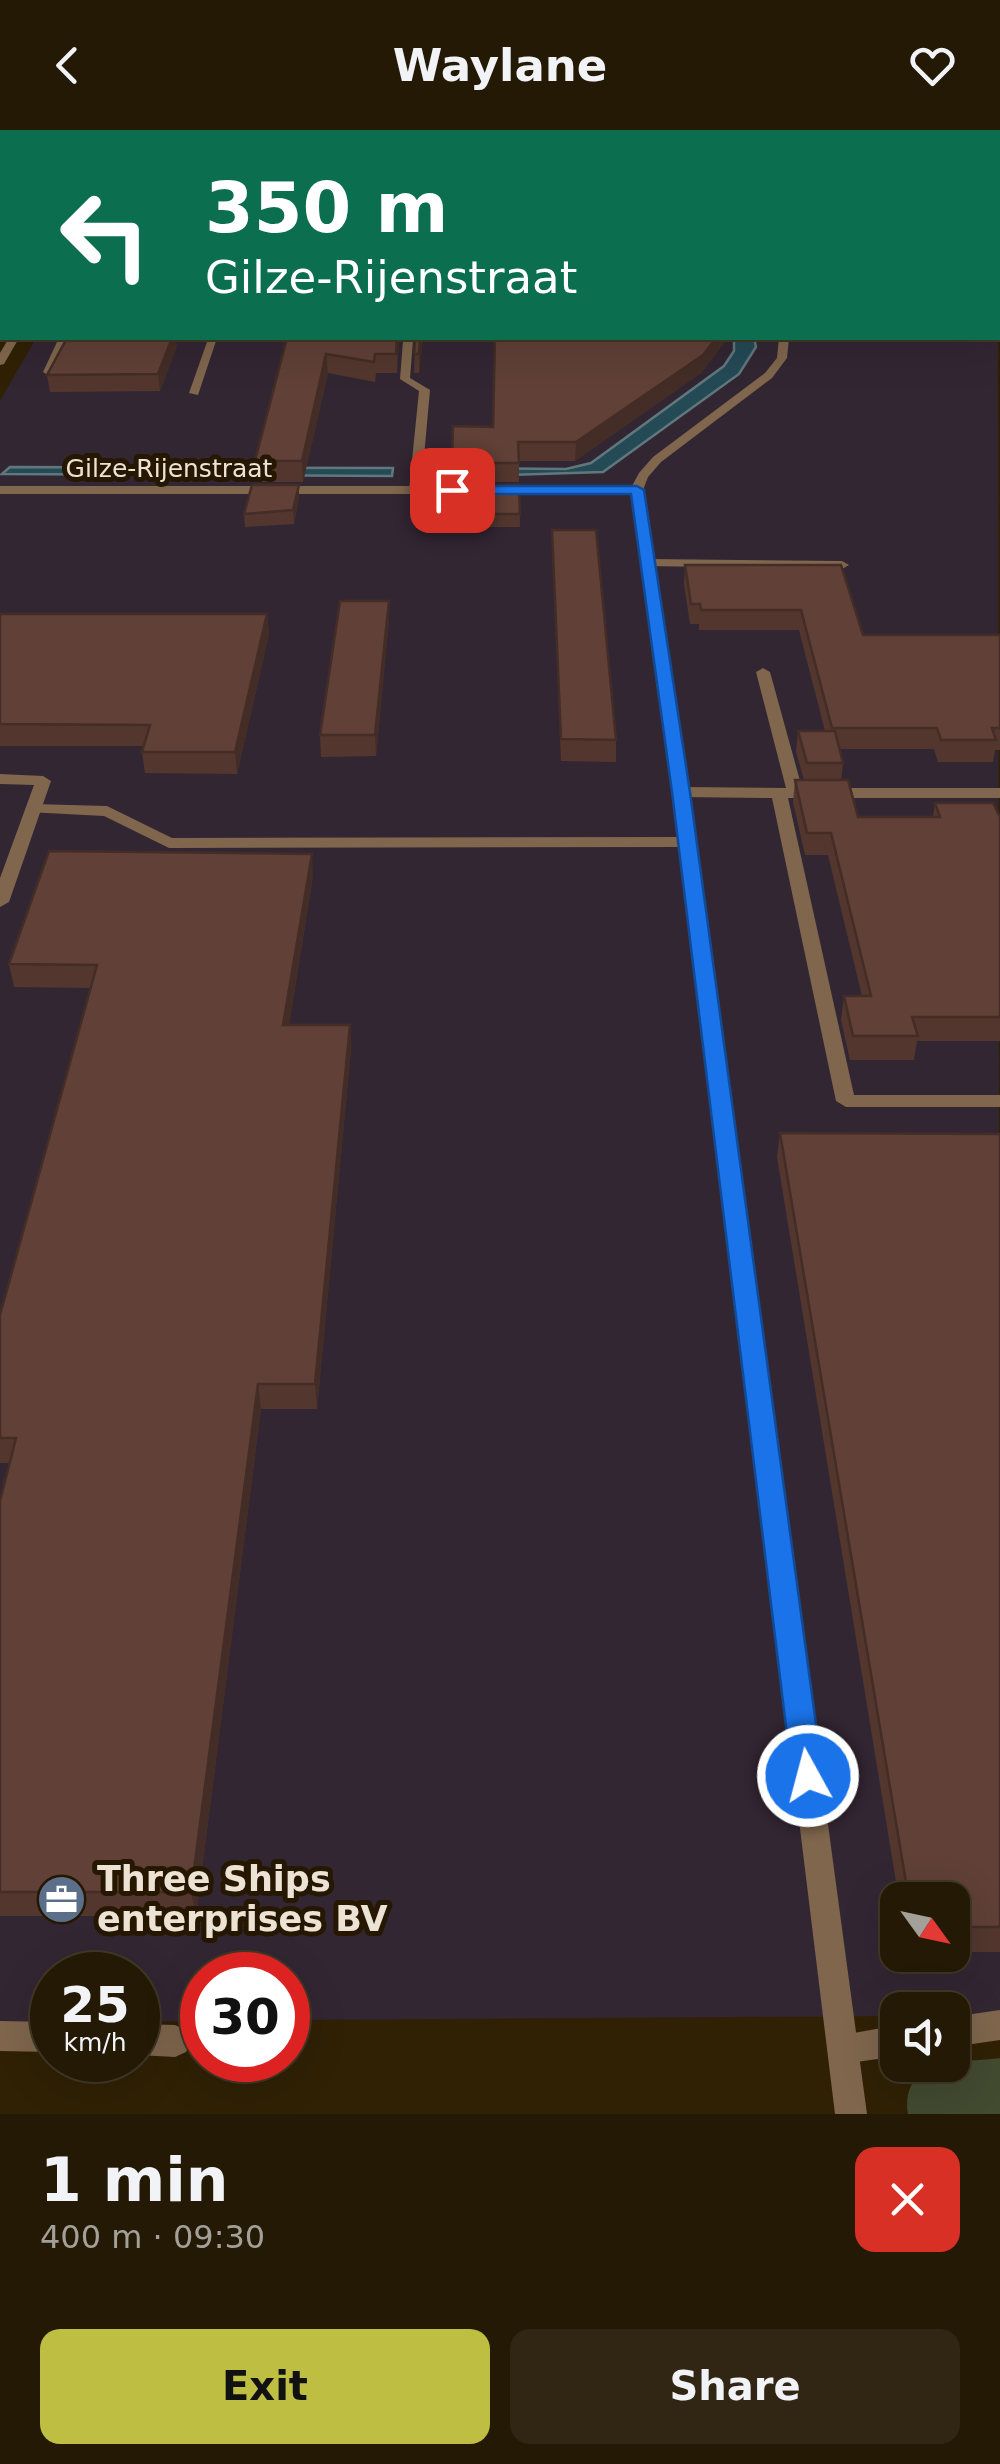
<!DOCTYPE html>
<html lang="en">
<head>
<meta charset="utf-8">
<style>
  :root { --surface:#241904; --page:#302613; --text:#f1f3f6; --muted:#a3a09a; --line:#413826; --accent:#bebf42 }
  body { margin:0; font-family:"DejaVu Sans",sans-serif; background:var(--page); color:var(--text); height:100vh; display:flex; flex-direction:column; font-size:38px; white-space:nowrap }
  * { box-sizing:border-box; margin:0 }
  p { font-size:32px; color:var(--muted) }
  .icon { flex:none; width:55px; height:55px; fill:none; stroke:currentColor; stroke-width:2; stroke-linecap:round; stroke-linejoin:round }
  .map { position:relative; height:1984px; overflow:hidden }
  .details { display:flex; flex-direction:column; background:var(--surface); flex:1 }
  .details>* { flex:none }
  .banner { position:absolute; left:0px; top:0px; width:1000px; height:210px; box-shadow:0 10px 40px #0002,0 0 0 2px var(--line); background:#0b6e4f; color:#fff; overflow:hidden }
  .needle { width:65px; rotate:123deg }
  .tools { position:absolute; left:880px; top:1752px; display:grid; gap:20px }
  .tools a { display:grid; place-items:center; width:90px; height:90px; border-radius:20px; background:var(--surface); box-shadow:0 10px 40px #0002,0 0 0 2px var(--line); font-size:50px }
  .speed { position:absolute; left:30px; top:1822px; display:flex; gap:20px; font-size:50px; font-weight:700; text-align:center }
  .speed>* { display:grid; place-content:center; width:130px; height:130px; border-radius:50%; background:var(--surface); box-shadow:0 10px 40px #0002,0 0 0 2px var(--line); line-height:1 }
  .speed small { font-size:25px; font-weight:400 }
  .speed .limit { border:15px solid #d22; background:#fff; color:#111 }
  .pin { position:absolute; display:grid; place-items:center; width:85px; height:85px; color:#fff; margin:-42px; border-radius:20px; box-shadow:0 5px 15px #0006 }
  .me { position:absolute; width:110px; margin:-55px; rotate:353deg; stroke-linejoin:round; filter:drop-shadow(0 0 8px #0008) }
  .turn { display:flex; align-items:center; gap:35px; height:210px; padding:0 40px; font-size:45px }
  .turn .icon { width:130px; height:130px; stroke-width:2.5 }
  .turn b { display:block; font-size:70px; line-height:85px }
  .round { display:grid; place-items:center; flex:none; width:105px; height:105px; border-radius:20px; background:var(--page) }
  .summary { display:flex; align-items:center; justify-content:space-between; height:170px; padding:0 40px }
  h1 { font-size:60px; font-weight:800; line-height:75px }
  .button { display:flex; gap:20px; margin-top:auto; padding:20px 40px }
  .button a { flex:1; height:115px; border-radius:20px; background:var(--accent); color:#111; font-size:40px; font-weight:800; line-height:115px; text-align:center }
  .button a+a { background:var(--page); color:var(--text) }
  header { display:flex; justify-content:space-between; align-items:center; height:130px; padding:0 40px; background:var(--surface); font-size:45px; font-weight:800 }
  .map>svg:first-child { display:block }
  .industrial { fill:#332633; fill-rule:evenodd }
  .green { fill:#424a30 }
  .water { fill:#244a56; stroke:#60787c; stroke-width:2.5 }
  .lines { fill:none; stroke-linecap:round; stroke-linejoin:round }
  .service { fill:#7f664d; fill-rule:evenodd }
  .minor { fill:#7f664d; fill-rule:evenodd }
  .secondary { fill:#b38b64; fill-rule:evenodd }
  .wall { fill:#53372f }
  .shaded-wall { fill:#432d26 }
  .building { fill:#604037; stroke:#432d26; stroke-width:2.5 }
  .route { fill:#1a73e8; stroke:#114b97; stroke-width:2.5 }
  .labels { text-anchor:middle; stroke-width:10; stroke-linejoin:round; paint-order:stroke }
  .far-street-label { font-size:25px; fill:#ede3d4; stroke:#261700 }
  .near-poi-label { font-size:35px; font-weight:bold; fill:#ede3d4; stroke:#261700; text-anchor:start }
</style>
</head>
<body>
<header><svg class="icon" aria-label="back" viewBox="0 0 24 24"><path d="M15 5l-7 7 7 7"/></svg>Waylane<svg class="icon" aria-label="heart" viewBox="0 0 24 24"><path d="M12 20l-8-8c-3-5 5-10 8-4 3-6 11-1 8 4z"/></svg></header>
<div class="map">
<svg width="1000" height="1984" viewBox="0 0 1000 1984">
  <rect width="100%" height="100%" fill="#302105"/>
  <!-- industrial -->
  <path class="industrial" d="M998,190L1000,1885L898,1880L897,1886L288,1890V1845H202V1891L138,1892V1845H52V1892L0,1893V271L36,208H998ZM898,1770H952V1825H898Z"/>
  <!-- green -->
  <g class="green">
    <path d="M339,0H1000V111L998,2Z"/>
    <path d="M1000,1928V1984H908C900,1928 960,1933 1000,1928Z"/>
  </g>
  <!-- water -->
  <g class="water">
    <path d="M135,0L687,1L691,2H133Z"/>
    <path d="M734,208H754L756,217L739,244L603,342L442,347L444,338L566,339L591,333L724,236L734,221Z"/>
    <path d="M10,337L393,338L392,346L2,344Z"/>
  </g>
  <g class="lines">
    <!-- service -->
    <g class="service">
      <rect x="998" y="187" width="2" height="6"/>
      <path d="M9,208H97L98,209L93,212H68L53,242L48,245L43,242L57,212H13Z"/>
      <path d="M148,208H217L198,265L189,263L207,212H152Z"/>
      <path d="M408,208L413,211L410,248L430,260L421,360L415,364L409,360L419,261L400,249L403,211Z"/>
      <path d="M648,429L842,431L849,435L842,439L643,436V430Z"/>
      <path d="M763,538L770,542L802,658H1000V668H788L854,965H1000V977H846L836,971L772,668L681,667L673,662L681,657L786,658L756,542Z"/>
      <path d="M33,674L107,676L172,708L687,707L695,712L687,717L169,718L104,686L27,682L25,679Z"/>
      <path d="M1000,1880V1910L952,1917V1887Z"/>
      <path d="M0,1891L52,1892V1922L0,1921Z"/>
      <path d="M138,1894L175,1895L186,1900L191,1911L186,1922L175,1927L138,1925Z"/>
      <path d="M898,1895V1926L843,1934L832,1929L827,1918L832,1907Z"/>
    </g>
    <!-- minor -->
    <g class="minor">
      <rect x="0" y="112" width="2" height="6"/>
      <rect x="0" y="129" width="2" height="6"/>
      <path d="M9,208H19L4,234L0,235V223Z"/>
      <path d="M779,208H789L787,228L772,248L661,332L648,347L643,360L689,662L867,1984H835L673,662L631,364H0V356H632L639,343L653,327L765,243L777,228Z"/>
      <path d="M0,644L43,646L51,651L9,772L0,777V748L34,655L0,654Z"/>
    </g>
    <!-- secondary -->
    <g class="secondary">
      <path d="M2,85V94L0,95V86Z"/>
      <path d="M2,148V157L0,158V149Z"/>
    </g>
  </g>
  <!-- wall -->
  <g class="wall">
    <path d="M287,208H405L399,211L397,243H376L375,252L328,243L303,352H257L255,331Z"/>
    <path d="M413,208H423L419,243H414L415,210Z"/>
    <path d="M724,213L701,243L575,331H519V352H452V333L493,297Z"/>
    <path d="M177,216L160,261L50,262L47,245Z"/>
    <path d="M299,355V368L294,394L245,397L244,384Z"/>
    <path d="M519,355L520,397H450V384Z"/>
    <path d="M552,400L616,610V632L561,631Z"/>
    <path d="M685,435L863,505H1000V620H995L993,632H938L934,619H840L843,633L841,650L858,687H933L935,673L1000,687V911H917L914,930H850L841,890L844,866H862L828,725H805L793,672L795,650H804L796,622L798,601H825L799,500H699V494H690L684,454Z"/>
    <path d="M389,471V490L376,626L321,627L320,605Z"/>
    <path d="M0,484H267L269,504L237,644L145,643L142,622L144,616H0Z"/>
    <path d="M313,746L289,895H350L351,919L317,1279H261L196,1786H0V1371L10,1333H0V1185L91,858L14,857L9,834Z"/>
    <path d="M780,1003L1000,1004V1822H952V1770H899L777,1027Z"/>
  </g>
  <!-- shaded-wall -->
  <g class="shaded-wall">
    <path d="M172,208H176L177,216L160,261L158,244Z"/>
    <path d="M397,208H405L399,211L397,243Z"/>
    <path d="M420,208H423L419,243V224Z"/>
    <path d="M716,208H724V213L701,243L575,331L576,312Z"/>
    <path d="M326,224L328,243L303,352L302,331Z"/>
    <path d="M299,355V368L294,394L293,380Z"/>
    <path d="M389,471V490L376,626L375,605Z"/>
    <path d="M267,484L269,504L237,644L235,622Z"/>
    <path d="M312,724L313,746L285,919L283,895Z"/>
    <path d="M350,895L351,919L317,1279L315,1254Z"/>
    <path d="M258,1254L261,1279L196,1786L191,1762Z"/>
  </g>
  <!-- building -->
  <g class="building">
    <path d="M604,0H644L645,2H581H604Z"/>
    <rect x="464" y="1" width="41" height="1"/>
    <path d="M67,208H172L158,244L47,245Z"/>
    <path d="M287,208H397L396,224H375L374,232L326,224L302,331H255Z"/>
    <path d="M415,208H420L419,224H414Z"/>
    <path d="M495,208H716L703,225L576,312H518L519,333H452L453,296L493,297Z"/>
    <path d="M252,355H299L293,380L244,384Z"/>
    <path d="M451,355H519L520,384H450Z"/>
    <path d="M552,400H596L616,610L561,609Z"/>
    <path d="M685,435H841L863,505H1000V598H992L996,610H941L937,598H832L801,480H701L700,474H691Z"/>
    <path d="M340,471H389L375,605H320Z"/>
    <path d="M0,484H267L235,622H142L150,595L0,594Z"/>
    <path d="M798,601H835L843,633H807Z"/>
    <path d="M795,650H848L858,687H940L935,673H993L1000,687V887H912L918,906H853L844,866H871L831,703H807Z"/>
    <path d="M49,721L312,724L283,895H350L315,1254H258L191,1762H0V1371L16,1308H0V1185L97,835L9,834Z"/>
    <path d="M780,1003L1000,1004V1797H952V1770H909Z"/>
  </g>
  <!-- route -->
  <path class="route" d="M637,356L644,360L690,662L823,1646L819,1656L808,1660L796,1656L792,1646L672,662L631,364H452L445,360L452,356Z"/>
  <!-- icons -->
  <defs>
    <symbol id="office-disc" viewBox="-11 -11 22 22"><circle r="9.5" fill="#5c6f8a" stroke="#261700"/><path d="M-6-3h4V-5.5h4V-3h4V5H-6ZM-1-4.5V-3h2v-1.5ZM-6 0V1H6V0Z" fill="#fff"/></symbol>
  </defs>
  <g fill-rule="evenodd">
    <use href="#office-disc" x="34" y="1742" width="55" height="55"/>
  </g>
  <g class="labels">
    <!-- far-street labels -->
    <g class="far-street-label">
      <text x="169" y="347">Gilze-Rijenstraat</text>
    </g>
    <!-- near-poi labels -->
    <g class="near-poi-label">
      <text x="97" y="1761">Three Ships<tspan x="97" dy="40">enterprises BV</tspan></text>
    </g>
  </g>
</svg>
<div class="tools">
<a><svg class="needle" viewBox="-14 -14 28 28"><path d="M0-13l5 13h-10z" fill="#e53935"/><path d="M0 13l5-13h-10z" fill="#a3a09a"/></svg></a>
<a><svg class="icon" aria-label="sound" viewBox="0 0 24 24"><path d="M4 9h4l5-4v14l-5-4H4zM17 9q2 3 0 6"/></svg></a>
</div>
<div class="speed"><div>25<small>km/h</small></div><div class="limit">30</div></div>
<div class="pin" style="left:452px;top:360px;background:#d93025"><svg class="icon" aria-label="arrive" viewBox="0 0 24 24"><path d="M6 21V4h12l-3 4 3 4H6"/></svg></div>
<svg class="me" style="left:808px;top:1646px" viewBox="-20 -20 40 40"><circle r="17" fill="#1a73e8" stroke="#fff" stroke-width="3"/><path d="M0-11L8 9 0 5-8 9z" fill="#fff"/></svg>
<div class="banner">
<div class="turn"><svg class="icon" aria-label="left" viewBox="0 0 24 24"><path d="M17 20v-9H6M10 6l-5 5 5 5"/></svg><div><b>350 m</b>Gilze-Rijenstraat</div></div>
</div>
</div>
<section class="details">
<div class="summary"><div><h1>1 min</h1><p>400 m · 09:30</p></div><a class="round" style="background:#d93025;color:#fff"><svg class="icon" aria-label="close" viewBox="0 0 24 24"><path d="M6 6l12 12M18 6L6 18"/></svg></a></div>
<div class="button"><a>Exit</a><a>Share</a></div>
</section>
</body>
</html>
